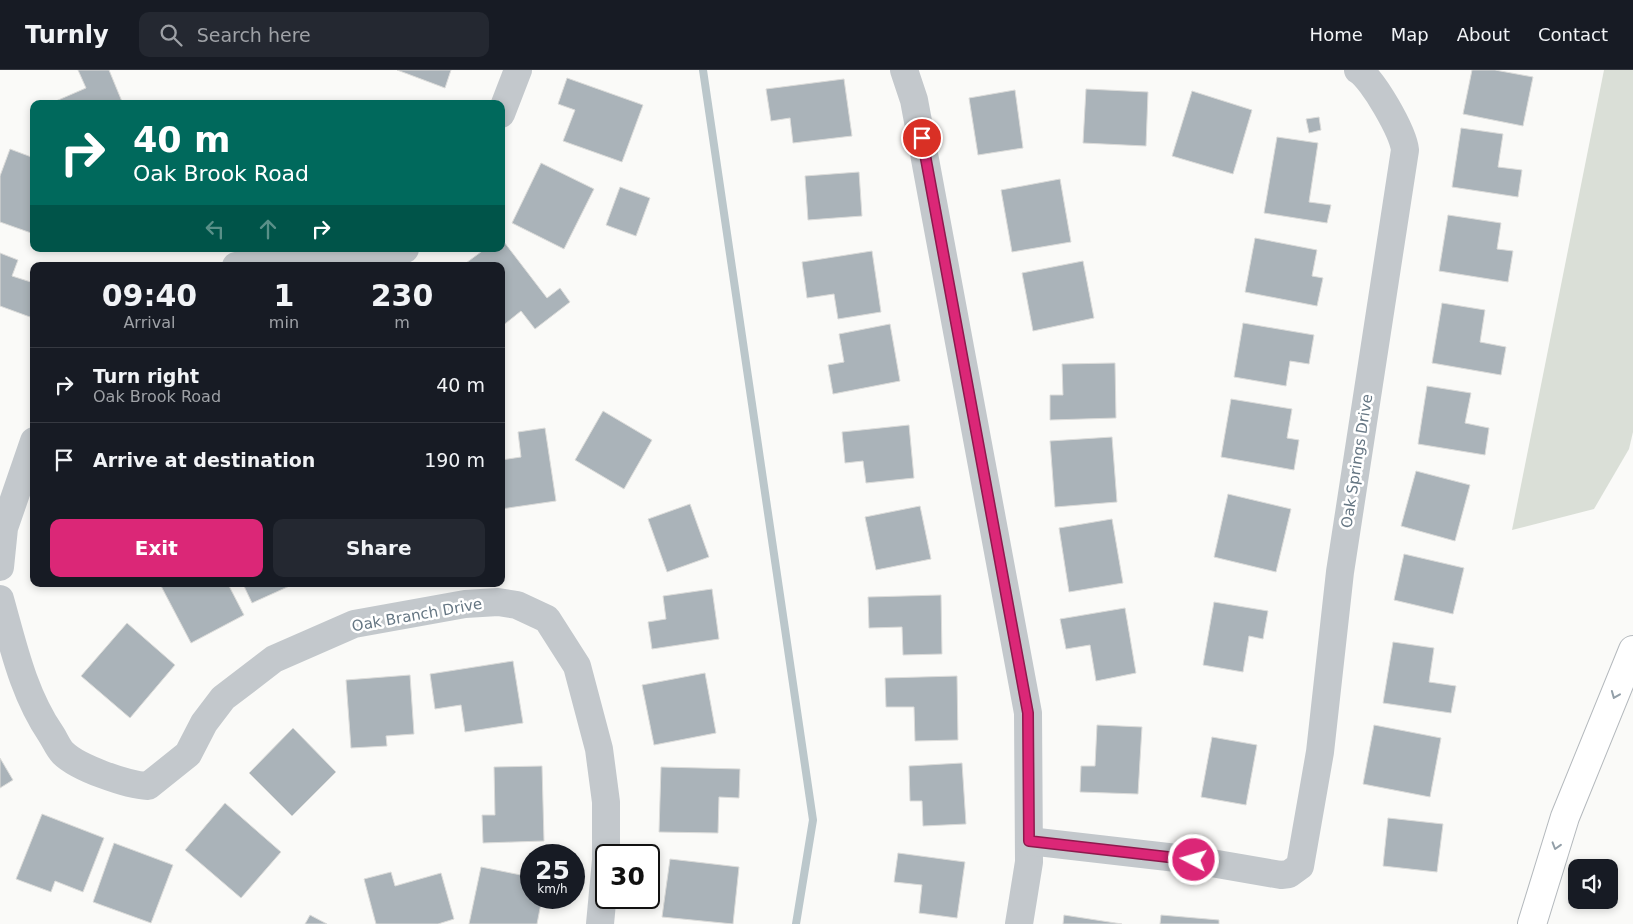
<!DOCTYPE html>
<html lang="en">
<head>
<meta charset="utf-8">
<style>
  :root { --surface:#171b24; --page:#242831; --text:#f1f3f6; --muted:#9ea1a6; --line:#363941; --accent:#db2777 }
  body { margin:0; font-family:"DejaVu Sans",sans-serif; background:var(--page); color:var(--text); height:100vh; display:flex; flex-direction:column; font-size:19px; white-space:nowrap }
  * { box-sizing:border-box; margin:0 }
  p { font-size:16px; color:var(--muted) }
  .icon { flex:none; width:28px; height:28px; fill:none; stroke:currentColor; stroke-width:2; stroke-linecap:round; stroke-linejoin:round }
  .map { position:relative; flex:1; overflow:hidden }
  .details { position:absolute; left:30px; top:192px; width:475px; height:325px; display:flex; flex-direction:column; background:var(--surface); border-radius:10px; box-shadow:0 2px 8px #0003 }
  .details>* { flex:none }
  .banner { position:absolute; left:30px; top:30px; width:475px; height:152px; border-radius:10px; box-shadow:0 2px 8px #0003; background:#00695c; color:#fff; overflow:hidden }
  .fabs { position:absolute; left:1568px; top:789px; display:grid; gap:10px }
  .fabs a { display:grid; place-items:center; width:50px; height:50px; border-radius:10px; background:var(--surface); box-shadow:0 2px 8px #0003; font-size:25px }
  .speed { position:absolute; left:520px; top:774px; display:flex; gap:10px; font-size:25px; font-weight:700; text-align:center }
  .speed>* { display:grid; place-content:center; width:65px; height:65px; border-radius:50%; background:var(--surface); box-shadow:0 2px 8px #0003; line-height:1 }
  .speed small { font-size:12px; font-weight:400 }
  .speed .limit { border:2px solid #111; border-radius:8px; background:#fff; color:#111 }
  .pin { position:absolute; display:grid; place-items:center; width:42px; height:42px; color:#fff; margin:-21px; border:2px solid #fff; border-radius:50%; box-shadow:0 1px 5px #0007 }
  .me { position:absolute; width:55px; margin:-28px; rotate:276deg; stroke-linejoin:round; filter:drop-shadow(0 0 4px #0008) }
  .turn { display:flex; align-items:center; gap:18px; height:105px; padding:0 20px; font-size:22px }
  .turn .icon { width:65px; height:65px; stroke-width:2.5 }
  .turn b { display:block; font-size:35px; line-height:42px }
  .lanes { display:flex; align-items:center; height:48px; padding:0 20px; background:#0003; justify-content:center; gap:25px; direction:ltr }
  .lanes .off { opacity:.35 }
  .eta { display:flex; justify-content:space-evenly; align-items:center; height:85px; text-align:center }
  .eta b { font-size:30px; font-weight:600; line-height:35px }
  .button { display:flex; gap:10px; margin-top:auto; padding:10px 20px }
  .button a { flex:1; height:58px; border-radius:10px; background:var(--accent); color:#fff; font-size:20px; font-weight:600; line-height:58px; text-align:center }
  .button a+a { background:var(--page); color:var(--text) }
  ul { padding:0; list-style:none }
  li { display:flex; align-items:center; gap:15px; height:75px; padding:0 20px; border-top:1px solid var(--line) }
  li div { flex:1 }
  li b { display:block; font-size:19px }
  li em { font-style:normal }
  header { display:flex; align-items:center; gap:30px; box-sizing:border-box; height:70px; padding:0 25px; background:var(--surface); border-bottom:1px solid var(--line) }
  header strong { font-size:24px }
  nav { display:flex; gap:28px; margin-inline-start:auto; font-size:18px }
  .search { width:350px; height:45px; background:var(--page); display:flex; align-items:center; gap:12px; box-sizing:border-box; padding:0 18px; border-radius:10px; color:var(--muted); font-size:19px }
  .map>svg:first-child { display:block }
  .green { fill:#dadfd7 }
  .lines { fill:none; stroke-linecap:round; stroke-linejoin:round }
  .stream { stroke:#bbc7cb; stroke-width:8 }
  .building { fill:#aab3b9; stroke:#dcdcda }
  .highway-casing { stroke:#b4b9bd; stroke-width:30 }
  .street { stroke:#c3c8cc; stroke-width:28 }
  .highway { stroke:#fff; stroke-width:28 }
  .oneway { stroke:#939fa8 }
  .route-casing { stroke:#8e194d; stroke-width:12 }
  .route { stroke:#db2777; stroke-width:9 }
  .labels { text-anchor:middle; stroke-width:5; stroke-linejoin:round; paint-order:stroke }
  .street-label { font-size:15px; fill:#657683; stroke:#fff }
</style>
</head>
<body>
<header>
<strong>Turnly</strong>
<div class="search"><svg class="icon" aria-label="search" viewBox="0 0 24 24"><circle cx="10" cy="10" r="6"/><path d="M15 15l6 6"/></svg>Search here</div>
<nav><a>Home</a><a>Map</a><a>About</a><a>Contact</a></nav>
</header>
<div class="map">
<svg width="1633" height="854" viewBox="0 0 1633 854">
  <rect width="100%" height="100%" fill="#fafaf8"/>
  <!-- green -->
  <path class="green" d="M1604,0H1633V362L1629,379L1594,439L1512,460Z"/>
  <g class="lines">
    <!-- stream -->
    <path class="stream" d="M703,0L813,750L796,854"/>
  </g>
  <!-- building -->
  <g class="building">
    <path d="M78,0H109L123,34H49L86,18Z"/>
    <path d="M397,0H451L445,18Z"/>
    <path d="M1472,0H1495L1533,7L1523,56L1463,44Z"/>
    <path d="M567,8L643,35L622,92L563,71L575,40L558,34Z"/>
    <path d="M844,9L852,66L793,73L790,48L771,51L766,19Z"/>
    <path d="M1086,19L1148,22L1146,76L1083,73Z"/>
    <path d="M1015,20L1023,78L978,85L969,28Z"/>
    <path d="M1192,21L1252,40L1233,104L1172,86Z"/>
    <path d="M1319,47L1321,60L1309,63L1306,49Z"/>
    <path d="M1461,58L1503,64L1498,97L1522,100L1518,127L1452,117Z"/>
    <path d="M1277,67L1318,73L1309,132L1331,135L1327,153L1264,143Z"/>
    <path d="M10,79L34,88V164L0,152V106Z"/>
    <path d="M541,93L594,119L564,179L512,153Z"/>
    <path d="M859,102L862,146L808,150L805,106Z"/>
    <path d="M1060,109L1071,172L1012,182L1001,120Z"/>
    <path d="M620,117L650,128L636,166L606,155Z"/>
    <path d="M1448,145L1501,153L1497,179L1513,181L1508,212L1439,201Z"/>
    <path d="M501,168L547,228L560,218L570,232L535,259L521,241L501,257V196H462L485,179H501Z"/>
    <path d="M1255,168L1317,180L1312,206L1323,208L1317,236L1245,222Z"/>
    <path d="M872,181L881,242L838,249L834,224L807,228L802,192Z"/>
    <path d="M0,183L18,190L12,206L34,213V238L30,247L0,236Z"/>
    <path d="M1083,191L1094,248L1033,261L1022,203Z"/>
    <path d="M1442,233L1485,240L1480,272L1506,277L1501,305L1432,293Z"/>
    <path d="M1243,253L1314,265L1309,294L1290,291L1286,316L1234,307Z"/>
    <path d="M890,254L900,311L833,324L828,295L844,292L839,264Z"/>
    <path d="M1115,293L1116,348L1050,350V325H1063L1062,294Z"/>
    <path d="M1427,316L1471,323L1465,353L1489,358L1485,385L1418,374Z"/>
    <path d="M1231,329L1292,339L1287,368L1299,370L1294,400L1221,387Z"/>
    <path d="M603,341L652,370L624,419L575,390Z"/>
    <path d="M909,355L914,408L866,413L863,391L845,393L842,362Z"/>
    <path d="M545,358L556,431L501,439V390L521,387L518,362Z"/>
    <path d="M1112,367L1117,432L1055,437L1050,371Z"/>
    <path d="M1416,401L1470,415L1455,471L1401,456Z"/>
    <path d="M1228,424L1291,439L1276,502L1214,487Z"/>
    <path d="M690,434L709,487L667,502L648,449Z"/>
    <path d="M920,436L931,489L876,500L865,447Z"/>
    <path d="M1112,449L1123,513L1069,522L1059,458Z"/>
    <path d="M1404,484L1464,498L1453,544L1394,530Z"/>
    <path d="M160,514H228L244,545L191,573Z"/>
    <path d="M243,514H294L252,533Z"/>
    <path d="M712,519L719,569L652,579L648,552L666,549L663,526Z"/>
    <path d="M941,525L942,584L903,585L902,557L869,558L868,527Z"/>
    <path d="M1214,532L1268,541L1263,569L1249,566L1243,602L1203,595Z"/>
    <path d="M1125,538L1136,603L1096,611L1090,575L1066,579L1060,549Z"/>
    <path d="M127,553L175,595L130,648L81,606Z"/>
    <path d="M1393,572L1434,578L1429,612L1456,616L1451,643L1383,633Z"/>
    <path d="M513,591L523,653L465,662L461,635L435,639L430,604Z"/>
    <path d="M705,603L716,663L654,675L642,615Z"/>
    <path d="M410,605L414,664L386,666L387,676L351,678L346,610Z"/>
    <path d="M957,606L958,670L915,671L914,637H886L885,608Z"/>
    <path d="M1097,655L1142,657L1138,724L1080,722L1081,696H1095Z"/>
    <path d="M1374,655L1441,668L1430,727L1363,714Z"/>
    <path d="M293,658L336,702L292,746L249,703Z"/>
    <path d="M1212,667L1257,675L1246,735L1201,727Z"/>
    <path d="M0,688L13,710L0,718Z"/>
    <path d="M962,693L966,754L923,756L922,731H910L909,696Z"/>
    <path d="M542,696L544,771L483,773L482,745H495L494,697Z"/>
    <path d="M661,697L740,699L739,728L719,727L718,763L659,762Z"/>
    <path d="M225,733L281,782L241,828L185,780Z"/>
    <path d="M42,744L104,768L83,822L55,811L51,822L16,809Z"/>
    <path d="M1388,748L1443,754L1437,802L1383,796Z"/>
    <path d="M114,773L173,795L151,853L93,832Z"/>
    <path d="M898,783L965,792L957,848L919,843L922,815L894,812Z"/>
    <path d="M670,789L739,797L733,854L662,847Z"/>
    <path d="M481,797L531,807V828H542L537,854H469Z"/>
    <path d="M391,802L395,816L441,803L454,849L438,854H376L364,809Z"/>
    <path d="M310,845L327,854H305Z"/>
    <path d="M1064,845L1122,854H1063Z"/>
    <path d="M1161,845L1219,850V854H1160Z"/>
  </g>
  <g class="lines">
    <defs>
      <path id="highway" d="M1532,854L1565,747L1633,580"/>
    </defs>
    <!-- highway casing -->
    <use href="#highway" class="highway-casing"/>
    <!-- street -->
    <g class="street">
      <path d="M904,0L914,30L1028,643L1029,792L1019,854"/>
      <path d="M501,44L518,0"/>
      <path d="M236,196L399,182L405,179"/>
      <path d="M0,497L4,458L34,371"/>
      <path d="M0,529C13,575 23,623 51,664C55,670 58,678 63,683C78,698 127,715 148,716L188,684L204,653L223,628L274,589L354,554L465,534L498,532L517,535L547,549L577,596L599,679L606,732V785"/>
      <path d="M1029,771L1194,790L1281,805L1289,804L1300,796L1320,682L1340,502L1405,80C1403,62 1373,9 1358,0"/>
      <path d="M600,854L606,790"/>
    </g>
    <!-- highway -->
    <use href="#highway" class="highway"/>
  </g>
  <!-- one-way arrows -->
  <defs><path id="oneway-chevron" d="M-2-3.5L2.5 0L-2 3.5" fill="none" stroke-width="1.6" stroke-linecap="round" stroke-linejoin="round" transform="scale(1.25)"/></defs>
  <g class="oneway">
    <use href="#oneway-chevron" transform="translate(1615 625) rotate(112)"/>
    <use href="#oneway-chevron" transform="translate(1556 776) rotate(107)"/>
  </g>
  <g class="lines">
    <defs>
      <path id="route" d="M922,68L1028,643L1029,771L1194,790"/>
    </defs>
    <!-- route casing -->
    <use href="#route" class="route-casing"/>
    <!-- route -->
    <use href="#route" class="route"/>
  </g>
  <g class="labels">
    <!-- street labels -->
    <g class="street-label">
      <text transform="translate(1357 391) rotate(-81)" y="5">Oak Springs Drive</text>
      <text transform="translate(417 545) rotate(-10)" y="5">Oak Branch Drive</text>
    </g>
  </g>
</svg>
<div class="fabs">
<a><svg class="icon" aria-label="sound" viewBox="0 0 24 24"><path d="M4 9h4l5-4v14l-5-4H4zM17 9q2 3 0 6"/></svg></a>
</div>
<div class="speed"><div>25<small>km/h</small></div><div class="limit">30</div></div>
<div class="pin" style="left:922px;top:68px;background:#d93025"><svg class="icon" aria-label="arrive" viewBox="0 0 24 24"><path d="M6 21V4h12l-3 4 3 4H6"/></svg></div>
<svg class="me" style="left:1194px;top:790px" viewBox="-20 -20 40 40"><circle r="17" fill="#db2777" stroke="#fff" stroke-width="3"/><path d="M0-11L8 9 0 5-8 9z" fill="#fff"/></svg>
<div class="banner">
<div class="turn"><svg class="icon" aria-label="right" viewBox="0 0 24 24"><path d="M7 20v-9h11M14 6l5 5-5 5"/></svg><div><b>40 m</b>Oak Brook Road</div></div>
<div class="lanes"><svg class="icon off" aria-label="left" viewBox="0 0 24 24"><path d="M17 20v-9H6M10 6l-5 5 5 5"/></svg><svg class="icon off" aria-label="ahead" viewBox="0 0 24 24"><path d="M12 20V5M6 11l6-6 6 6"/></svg><svg class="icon" aria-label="right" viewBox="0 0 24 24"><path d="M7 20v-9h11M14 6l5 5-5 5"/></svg></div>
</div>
<section class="details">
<div class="eta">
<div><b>09:40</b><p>Arrival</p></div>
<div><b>1</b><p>min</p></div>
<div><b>230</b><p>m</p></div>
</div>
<ul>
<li><svg class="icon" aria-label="right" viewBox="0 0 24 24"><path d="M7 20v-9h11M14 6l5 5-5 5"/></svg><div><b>Turn right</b><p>Oak Brook Road</p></div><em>40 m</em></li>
<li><svg class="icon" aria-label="arrive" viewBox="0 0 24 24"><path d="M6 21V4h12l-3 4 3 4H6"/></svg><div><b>Arrive at destination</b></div><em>190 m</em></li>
</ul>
<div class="button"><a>Exit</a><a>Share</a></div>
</section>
</div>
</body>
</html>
